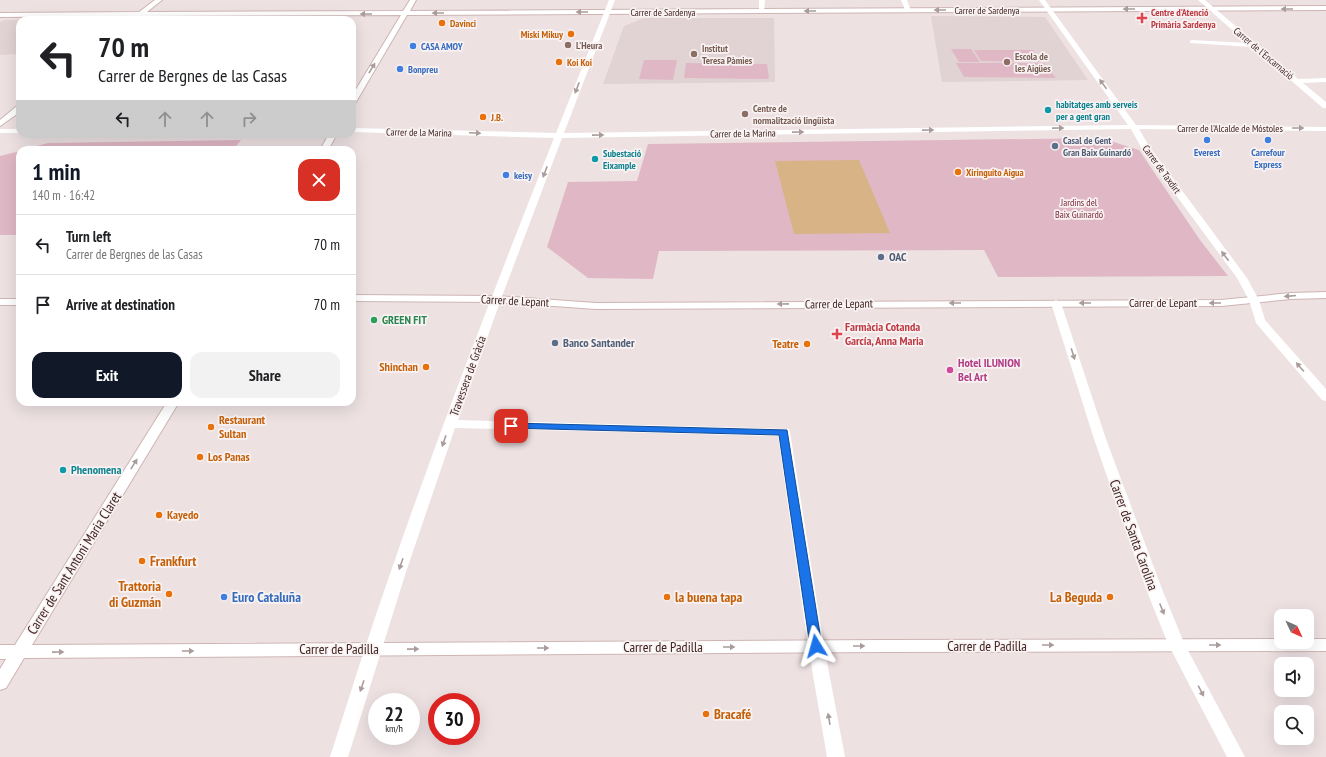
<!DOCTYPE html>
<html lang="en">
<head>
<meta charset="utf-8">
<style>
  :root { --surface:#fff; --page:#f2f2f2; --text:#202124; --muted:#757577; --line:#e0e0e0; --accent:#111827 }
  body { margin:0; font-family:"PT Sans Narrow",sans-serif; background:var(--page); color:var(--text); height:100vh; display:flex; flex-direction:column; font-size:15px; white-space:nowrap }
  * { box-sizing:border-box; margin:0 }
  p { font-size:13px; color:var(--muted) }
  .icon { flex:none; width:22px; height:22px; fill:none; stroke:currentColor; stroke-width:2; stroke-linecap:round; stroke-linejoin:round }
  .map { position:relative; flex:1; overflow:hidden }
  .sheet { position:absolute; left:16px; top:146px; width:340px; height:260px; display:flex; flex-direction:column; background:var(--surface); border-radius:12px; box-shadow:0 4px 16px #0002 }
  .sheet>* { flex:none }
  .banner { position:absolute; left:16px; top:16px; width:340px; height:122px; border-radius:12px; box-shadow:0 4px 16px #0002; background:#fff; color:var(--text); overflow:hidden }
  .needle { width:26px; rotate:134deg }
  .controls { position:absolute; left:1274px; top:609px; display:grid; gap:8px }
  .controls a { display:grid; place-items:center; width:40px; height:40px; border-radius:8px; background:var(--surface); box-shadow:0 4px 16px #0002; font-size:20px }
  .speed { position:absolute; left:368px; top:693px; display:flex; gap:8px; font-size:20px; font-weight:700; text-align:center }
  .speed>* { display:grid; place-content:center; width:52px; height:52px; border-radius:50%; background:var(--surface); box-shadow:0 4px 16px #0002; line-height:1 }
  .speed small { font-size:10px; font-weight:400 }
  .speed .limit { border:6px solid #d22; background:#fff; color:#111 }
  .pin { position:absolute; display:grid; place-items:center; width:34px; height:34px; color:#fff; margin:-17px; border-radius:8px; box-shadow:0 2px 6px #0006 }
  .me { position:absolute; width:44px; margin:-22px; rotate:352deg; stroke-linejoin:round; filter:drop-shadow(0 0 3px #0008) }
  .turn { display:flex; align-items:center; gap:14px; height:84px; padding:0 16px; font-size:18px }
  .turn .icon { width:52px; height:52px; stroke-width:2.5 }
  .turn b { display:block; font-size:28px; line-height:34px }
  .lanes { display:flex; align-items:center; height:38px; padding:0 16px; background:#0003; justify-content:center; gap:20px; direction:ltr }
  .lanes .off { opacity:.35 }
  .round { display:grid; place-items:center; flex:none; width:42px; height:42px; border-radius:12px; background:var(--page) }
  .summary { display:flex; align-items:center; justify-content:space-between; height:68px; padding:0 16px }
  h1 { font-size:24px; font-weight:700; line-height:30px; color:var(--accent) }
  .cta { display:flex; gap:8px; margin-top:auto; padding:8px 16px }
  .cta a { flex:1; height:46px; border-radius:12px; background:var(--accent); color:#fff; font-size:16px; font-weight:700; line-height:46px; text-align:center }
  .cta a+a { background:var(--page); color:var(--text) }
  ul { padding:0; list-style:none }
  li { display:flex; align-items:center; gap:12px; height:60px; padding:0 16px; border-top:1px solid var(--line) }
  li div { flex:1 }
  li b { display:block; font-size:15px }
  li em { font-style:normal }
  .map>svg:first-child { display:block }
  .built { fill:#e1d2d3 }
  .green { fill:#e0b8c5 }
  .water { fill:#d7b385 }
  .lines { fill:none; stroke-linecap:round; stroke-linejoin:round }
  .secondary-casing { stroke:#ceb5b4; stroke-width:2 }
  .street { fill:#fff; fill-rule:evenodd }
  .secondary { fill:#fff; fill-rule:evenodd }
  .oneway { fill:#a99c9b }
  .route { fill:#1a73e8; stroke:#114b97 }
  .health-dot { fill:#e0444e; stroke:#f9f2f3; stroke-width:1.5 }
  .food-dot { fill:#e8710a; stroke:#f9f2f3; stroke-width:1.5 }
  .education-dot { fill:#8d6e63; stroke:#f9f2f3; stroke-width:1.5 }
  .shop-dot { fill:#3f7fe0; stroke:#f9f2f3; stroke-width:1.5 }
  .culture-dot { fill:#0f9aa8; stroke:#f9f2f3; stroke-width:1.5 }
  .service-dot { fill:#5c6f8a; stroke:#f9f2f3; stroke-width:1.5 }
  .leisure-dot { fill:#2e9e5b; stroke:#f9f2f3; stroke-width:1.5 }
  .hotel-dot { fill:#d1479c; stroke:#f9f2f3; stroke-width:1.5 }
  .labels { text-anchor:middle; stroke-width:3.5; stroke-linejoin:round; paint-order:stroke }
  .far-street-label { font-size:10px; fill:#402420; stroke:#f9f2f3 }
  .far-health-label { font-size:10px; font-weight:bold; fill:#be3a42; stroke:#f9f2f3; text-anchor:start }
  .far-food-label { font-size:10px; font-weight:bold; fill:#c56008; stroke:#f9f2f3; text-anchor:start }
  .far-education-label { font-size:10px; font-weight:bold; fill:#785e54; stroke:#f9f2f3; text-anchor:start }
  .far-shop-label { font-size:10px; font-weight:bold; fill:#366cbe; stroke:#f9f2f3; text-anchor:start }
  .far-culture-label { font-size:10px; font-weight:bold; fill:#0d838f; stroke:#f9f2f3; text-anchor:start }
  .far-service-label { font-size:10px; font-weight:bold; fill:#4e5e75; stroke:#f9f2f3; text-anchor:start }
  .far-park-label { font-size:10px; fill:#7a2738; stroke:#f9f2f3 }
  .service-label { font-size:12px; font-weight:bold; fill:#4e5e75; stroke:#f9f2f3; text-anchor:start }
  .street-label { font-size:12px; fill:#402420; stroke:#f9f2f3 }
  .leisure-label { font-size:12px; font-weight:bold; fill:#27864d; stroke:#f9f2f3; text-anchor:start }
  .health-label { font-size:12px; font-weight:bold; fill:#be3a42; stroke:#f9f2f3; text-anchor:start }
  .food-label { font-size:12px; font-weight:bold; fill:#c56008; stroke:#f9f2f3; text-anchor:start }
  .hotel-label { font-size:12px; font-weight:bold; fill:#b23c85; stroke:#f9f2f3; text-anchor:start }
  .culture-label { font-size:12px; font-weight:bold; fill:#0d838f; stroke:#f9f2f3; text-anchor:start }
  .near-street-label { font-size:14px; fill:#402420; stroke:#f9f2f3 }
  .near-food-label { font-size:14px; font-weight:bold; fill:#c56008; stroke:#f9f2f3; text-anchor:start }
  .near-shop-label { font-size:14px; font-weight:bold; fill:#366cbe; stroke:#f9f2f3; text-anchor:start }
</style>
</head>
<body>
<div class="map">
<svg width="1326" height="757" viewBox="0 0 1326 757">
  <rect width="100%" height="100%" fill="#ede1e2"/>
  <!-- built -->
  <g class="built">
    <path d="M931,16L1045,17L1088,80L942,82Z"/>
    <path d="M644,18H774L775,82L603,84L624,26Z"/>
    <path d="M89,19L20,20V54L0,55V22L4,20Z"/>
  </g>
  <!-- green -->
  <g class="green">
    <path d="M951,49H971L980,62H959Z"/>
    <path d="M974,50H1033L1042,62L981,61Z"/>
    <path d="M644,60H677L673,80L639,79Z"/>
    <path d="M686,63L767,64L769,79L684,78Z"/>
    <path d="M956,63H1044L1056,78L964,77Z"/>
    <path d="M1101,138L1139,150L1200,240L1228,276L998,277L984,250L659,251L653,279L588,278L547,247L568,182L637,181L648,144Z"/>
    <path d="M241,140L233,150H22L48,143Z"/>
    <path d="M20,151V235H0V156Z"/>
  </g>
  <!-- water -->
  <path class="water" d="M859,160L890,233L794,234L775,161Z"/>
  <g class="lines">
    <defs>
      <g id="secondary">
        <path d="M155,0H162L147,12L403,11L410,0H416L410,11L1326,6V10L407,15L356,102L352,104V96L401,15L142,16L138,18L135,16L0,17V13L139,12Z"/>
        <path d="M17,106H20V112L0,126V120Z"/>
        <path d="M329,134H337L328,150H320Z"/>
        <path d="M1326,292V298L1291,299L1221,306L596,309L496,302L352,301V295L496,296L596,303L1221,300L1291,293Z"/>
        <rect x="0" y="299" width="20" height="6"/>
        <path d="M167,402H179L32,645L884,640L1281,639V642H1307V639H1326V651L884,652L24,658L6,688L0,690V669L6,659H0V645H15Z"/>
      </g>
    </defs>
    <!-- secondary casing -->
    <use href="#secondary" class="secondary-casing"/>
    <!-- street -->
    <g class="street">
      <path d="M609,0H615L564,133L1128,125L1039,0H1045L1136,125L1326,127V131L1139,129L1149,146L1247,278L1259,300L1265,320L1326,389V401L1322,400L1256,323L1249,300L1237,278L1142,149L1131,129L562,138L501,299L458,420L789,429L790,432L824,646L845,757H827L808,646L778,436L455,428L406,572L348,757H330C350,695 369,633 391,571C441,426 497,282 554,138L352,132V128L556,133Z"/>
      <path d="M759,0H765L764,12L759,11Z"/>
      <path d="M901,0H907L911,11L910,12H906Z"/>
      <path d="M1198,0H1205L1298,79L1326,78V82L1303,83L1326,102V108H1323L1252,47L1190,43V41L1192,40L1247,43Z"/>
      <rect x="0" y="129" width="20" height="4"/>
      <path d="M1056,300L1061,303L1106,439L1162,589L1184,643L1245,757H1227L1168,644L1146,589L1094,439L1051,303Z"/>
    </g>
    <!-- secondary -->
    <use href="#secondary" class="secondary"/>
  </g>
  <!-- one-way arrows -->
  <defs><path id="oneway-solid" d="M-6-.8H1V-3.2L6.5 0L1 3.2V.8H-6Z"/></defs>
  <g class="oneway">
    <use href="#oneway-solid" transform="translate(1129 9) rotate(180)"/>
    <use href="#oneway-solid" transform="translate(1287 9) rotate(180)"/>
    <use href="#oneway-solid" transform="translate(940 10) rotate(180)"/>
    <use href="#oneway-solid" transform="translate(810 11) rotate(180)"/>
    <use href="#oneway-solid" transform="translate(582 12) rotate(180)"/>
    <use href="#oneway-solid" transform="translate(438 13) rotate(180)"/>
    <use href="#oneway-solid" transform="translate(366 14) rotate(180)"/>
    <use href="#oneway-solid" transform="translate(372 68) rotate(-59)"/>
    <use href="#oneway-solid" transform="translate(1103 84) rotate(-126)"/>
    <use href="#oneway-solid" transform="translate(577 88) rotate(111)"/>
    <use href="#oneway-solid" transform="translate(1058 128) rotate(-1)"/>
    <use href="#oneway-solid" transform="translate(1298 128)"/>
    <use href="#oneway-solid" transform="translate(928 130) rotate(-1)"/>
    <use href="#oneway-solid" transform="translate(798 132) rotate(-1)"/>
    <use href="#oneway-solid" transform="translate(475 133) rotate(2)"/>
    <use href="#oneway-solid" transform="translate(598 135) rotate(-1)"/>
    <use href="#oneway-solid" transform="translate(545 172) rotate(111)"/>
    <use href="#oneway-solid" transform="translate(1225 256) rotate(-127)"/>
    <use href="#oneway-solid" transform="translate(1290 296) rotate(175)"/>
    <use href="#oneway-solid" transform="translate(955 303) rotate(180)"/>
    <use href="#oneway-solid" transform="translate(1085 303) rotate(180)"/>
    <use href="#oneway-solid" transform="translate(1215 303) rotate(180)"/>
    <use href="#oneway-solid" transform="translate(783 304) rotate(179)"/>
    <use href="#oneway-solid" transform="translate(1073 354) rotate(73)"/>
    <use href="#oneway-solid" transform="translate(1300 367) rotate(-131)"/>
    <use href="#oneway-solid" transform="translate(444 441) rotate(109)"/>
    <use href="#oneway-solid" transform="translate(134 464) rotate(-58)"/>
    <use href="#oneway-solid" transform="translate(401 564) rotate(109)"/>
    <use href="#oneway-solid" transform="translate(1162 609) rotate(68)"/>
    <use href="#oneway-solid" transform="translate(1048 645)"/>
    <use href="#oneway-solid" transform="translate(1215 645)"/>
    <use href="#oneway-solid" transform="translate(859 646)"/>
    <use href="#oneway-solid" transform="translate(729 647)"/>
    <use href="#oneway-solid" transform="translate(543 648)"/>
    <use href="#oneway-solid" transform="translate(413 649) rotate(-1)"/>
    <use href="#oneway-solid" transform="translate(188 651)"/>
    <use href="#oneway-solid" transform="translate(58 652) rotate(-1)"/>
    <use href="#oneway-solid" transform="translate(362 686) rotate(109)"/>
    <use href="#oneway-solid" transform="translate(1201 691) rotate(62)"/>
    <use href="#oneway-solid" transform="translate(829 719) rotate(-100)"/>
  </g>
  <!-- route -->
  <path class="route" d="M511,423L787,430L822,646L820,650L816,651L812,650L810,646L779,435L507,428L506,426Z"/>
  <!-- markers -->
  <g class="health-dot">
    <path d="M1140 12h4v4h4v4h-4v4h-4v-4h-4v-4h4z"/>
    <path d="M835 328h4v4h4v4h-4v4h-4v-4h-4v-4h4z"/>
  </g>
  <g class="food-dot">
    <circle cx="442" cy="23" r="4"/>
    <circle cx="571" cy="34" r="4"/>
    <circle cx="559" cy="62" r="4"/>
    <circle cx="483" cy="117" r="4"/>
    <circle cx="958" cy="172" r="4"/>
    <circle cx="807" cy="344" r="4"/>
    <circle cx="426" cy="367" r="4"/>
    <circle cx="211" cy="427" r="4"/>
    <circle cx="200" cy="457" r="4"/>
    <circle cx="159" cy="515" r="4"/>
    <circle cx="142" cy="561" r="4"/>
    <circle cx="169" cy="594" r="4"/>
    <circle cx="667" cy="597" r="4"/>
    <circle cx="1110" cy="597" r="4"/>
    <circle cx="706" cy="714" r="4"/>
  </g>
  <g class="education-dot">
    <circle cx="568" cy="45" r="4"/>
    <circle cx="694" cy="54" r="4"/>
    <circle cx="1007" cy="62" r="4"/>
    <circle cx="745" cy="114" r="4"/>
  </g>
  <g class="shop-dot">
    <circle cx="413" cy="46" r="4"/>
    <circle cx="400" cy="69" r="4"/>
    <circle cx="1207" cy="140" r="4"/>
    <circle cx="1268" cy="140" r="4"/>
    <circle cx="506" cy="175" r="4"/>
    <circle cx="224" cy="597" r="4"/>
  </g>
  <g class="culture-dot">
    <circle cx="1048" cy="110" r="4"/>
    <circle cx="595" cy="159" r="4"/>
    <circle cx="63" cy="470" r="4"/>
  </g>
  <g class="service-dot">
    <circle cx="1055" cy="146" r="4"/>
    <circle cx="881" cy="257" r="4"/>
    <circle cx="555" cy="343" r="4"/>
  </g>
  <circle class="leisure-dot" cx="374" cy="320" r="4"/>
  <circle class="hotel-dot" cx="950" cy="370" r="4"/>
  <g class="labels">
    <!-- far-street labels -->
    <g class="far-street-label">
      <text x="987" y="14">Carrer de Sardenya</text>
      <text x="663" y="16">Carrer de Sardenya</text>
      <text transform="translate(1264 53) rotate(40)" y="4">Carrer de l'Encarnació</text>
      <text x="1230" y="132">Carrer de l'Alcalde de Móstoles</text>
      <text transform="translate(419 132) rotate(1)" y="4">Carrer de la Marina</text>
      <text transform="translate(743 133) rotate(-1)" y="4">Carrer de la Marina</text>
      <text transform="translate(1162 169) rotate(54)" y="4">Carrer de Taxdirt</text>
    </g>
    <!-- far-health labels -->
    <g class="far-health-label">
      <text x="1151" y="16">Centre d'Atenció<tspan x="1151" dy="12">Primària Sardenya</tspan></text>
    </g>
    <!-- far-food labels -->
    <g class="far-food-label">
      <text x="450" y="27">Davinci</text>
      <text x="563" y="38" text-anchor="end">Miski Mikuy</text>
      <text x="567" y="66">Koi Koi</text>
      <text x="491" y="121">J.B.</text>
      <text x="966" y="176">Xiringuito Aigua</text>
    </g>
    <!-- far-education labels -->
    <g class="far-education-label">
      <text x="576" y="49">L'Heura</text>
      <text x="702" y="52">Institut<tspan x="702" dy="12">Teresa Pàmies</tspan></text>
      <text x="1015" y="60">Escola de<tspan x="1015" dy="12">les Aigües</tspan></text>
      <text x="753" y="112">Centre de<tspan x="753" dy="12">normalització lingüista</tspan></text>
    </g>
    <!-- far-shop labels -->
    <g class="far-shop-label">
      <text x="421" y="50">CASA AMOY</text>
      <text x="408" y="73">Bonpreu</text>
      <text x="1207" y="156" text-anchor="middle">Everest</text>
      <text x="1268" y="156" text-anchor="middle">Carrefour<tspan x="1268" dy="12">Express</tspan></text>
      <text x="514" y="179">keisy</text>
    </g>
    <!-- far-culture labels -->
    <g class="far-culture-label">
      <text x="1056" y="108">habitatges amb serveis<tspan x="1056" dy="12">per a gent gran</tspan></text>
      <text x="603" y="157">Subestació<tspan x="603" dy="12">Eixample</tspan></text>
    </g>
    <!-- far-service labels -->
    <g class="far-service-label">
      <text x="1063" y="144">Casal de Gent<tspan x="1063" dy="12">Gran Baix Guinardó</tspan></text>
    </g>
    <!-- far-park labels -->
    <g class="far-park-label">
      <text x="1079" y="206">Jardins del<tspan x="1079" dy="12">Baix Guinardó</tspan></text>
    </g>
    <!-- service labels -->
    <g class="service-label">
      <text x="889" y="261">OAC</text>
      <text x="563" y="347">Banco Santander</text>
    </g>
    <!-- street labels -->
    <g class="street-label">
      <text transform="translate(515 301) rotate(3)" y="4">Carrer de Lepant</text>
      <text x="1163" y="307">Carrer de Lepant</text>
      <text transform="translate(839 304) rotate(-1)" y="4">Carrer de Lepant</text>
      <text transform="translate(468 376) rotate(-70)" y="4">Travessera de Gràcia</text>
    </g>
    <!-- leisure labels -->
    <g class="leisure-label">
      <text x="382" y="324">GREEN FIT</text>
    </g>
    <!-- health labels -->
    <g class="health-label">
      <text x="845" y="331">Farmàcia Cotanda<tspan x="845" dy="14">García, Anna Maria</tspan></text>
    </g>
    <!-- food labels -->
    <g class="food-label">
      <text x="799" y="348" text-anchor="end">Teatre</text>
      <text x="418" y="371" text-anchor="end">Shinchan</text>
      <text x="219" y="424">Restaurant<tspan x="219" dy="14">Sultan</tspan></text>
      <text x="208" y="461">Los Panas</text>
      <text x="167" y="519">Kayedo</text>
    </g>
    <!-- hotel labels -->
    <g class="hotel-label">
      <text x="958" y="367">Hotel ILUNION<tspan x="958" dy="14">Bel Art</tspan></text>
    </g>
    <!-- culture labels -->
    <g class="culture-label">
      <text x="71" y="474">Phenomena</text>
    </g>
    <!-- near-street labels -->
    <g class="near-street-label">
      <text transform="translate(1134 535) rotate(70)" y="5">Carrer de Santa Carolina</text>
      <text transform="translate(74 563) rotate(-58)" y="5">Carrer de Sant Antoni Maria Claret</text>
      <text x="987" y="651">Carrer de Padilla</text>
      <text x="663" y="652">Carrer de Padilla</text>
      <text x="339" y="654">Carrer de Padilla</text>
    </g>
    <!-- near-food labels -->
    <g class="near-food-label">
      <text x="150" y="566">Frankfurt</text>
      <text x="161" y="591" text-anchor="end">Trattoria<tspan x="161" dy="16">di Guzmán</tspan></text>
      <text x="675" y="602">la buena tapa</text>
      <text x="1102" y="602" text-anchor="end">La Beguda</text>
      <text x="714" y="719">Bracafé</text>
    </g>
    <!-- near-shop labels -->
    <g class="near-shop-label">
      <text x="232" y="602">Euro Cataluña</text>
    </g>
  </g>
</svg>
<div class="controls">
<a><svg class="needle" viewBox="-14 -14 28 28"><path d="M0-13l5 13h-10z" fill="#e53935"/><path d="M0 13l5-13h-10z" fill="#757577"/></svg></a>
<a><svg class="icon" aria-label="sound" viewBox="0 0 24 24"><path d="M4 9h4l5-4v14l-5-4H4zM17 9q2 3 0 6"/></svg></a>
<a><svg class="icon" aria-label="search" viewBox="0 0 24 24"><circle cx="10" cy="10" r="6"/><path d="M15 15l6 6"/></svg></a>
</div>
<div class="speed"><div>22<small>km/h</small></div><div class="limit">30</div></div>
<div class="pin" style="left:511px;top:426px;background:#d93025"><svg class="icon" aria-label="arrive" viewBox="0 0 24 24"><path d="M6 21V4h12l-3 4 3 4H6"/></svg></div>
<svg class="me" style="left:816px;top:646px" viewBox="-20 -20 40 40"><path d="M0-17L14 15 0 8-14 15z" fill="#1a73e8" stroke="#fff" stroke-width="4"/></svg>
<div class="banner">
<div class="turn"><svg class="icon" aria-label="left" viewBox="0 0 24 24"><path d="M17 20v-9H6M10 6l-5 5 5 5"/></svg><div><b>70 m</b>Carrer de Bergnes de las Casas</div></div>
<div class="lanes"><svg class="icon" aria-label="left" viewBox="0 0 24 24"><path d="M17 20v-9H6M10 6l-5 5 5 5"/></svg><svg class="icon off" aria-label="ahead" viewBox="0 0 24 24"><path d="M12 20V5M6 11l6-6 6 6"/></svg><svg class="icon off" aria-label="ahead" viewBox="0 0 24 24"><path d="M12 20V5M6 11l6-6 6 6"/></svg><svg class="icon off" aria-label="right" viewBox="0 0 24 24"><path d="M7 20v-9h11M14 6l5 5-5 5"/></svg></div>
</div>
<section class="sheet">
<div class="summary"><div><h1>1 min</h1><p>140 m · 16:42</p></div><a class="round" style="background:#d93025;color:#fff"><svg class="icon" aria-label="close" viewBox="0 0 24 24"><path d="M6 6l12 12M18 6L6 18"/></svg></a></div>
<ul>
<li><svg class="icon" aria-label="left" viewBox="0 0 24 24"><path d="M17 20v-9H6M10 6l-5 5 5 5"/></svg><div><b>Turn left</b><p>Carrer de Bergnes de las Casas</p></div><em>70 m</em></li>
<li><svg class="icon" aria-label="arrive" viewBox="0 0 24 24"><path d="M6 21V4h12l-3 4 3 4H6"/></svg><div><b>Arrive at destination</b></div><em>70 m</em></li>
</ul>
<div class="cta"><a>Exit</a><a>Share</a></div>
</section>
</div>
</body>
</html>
